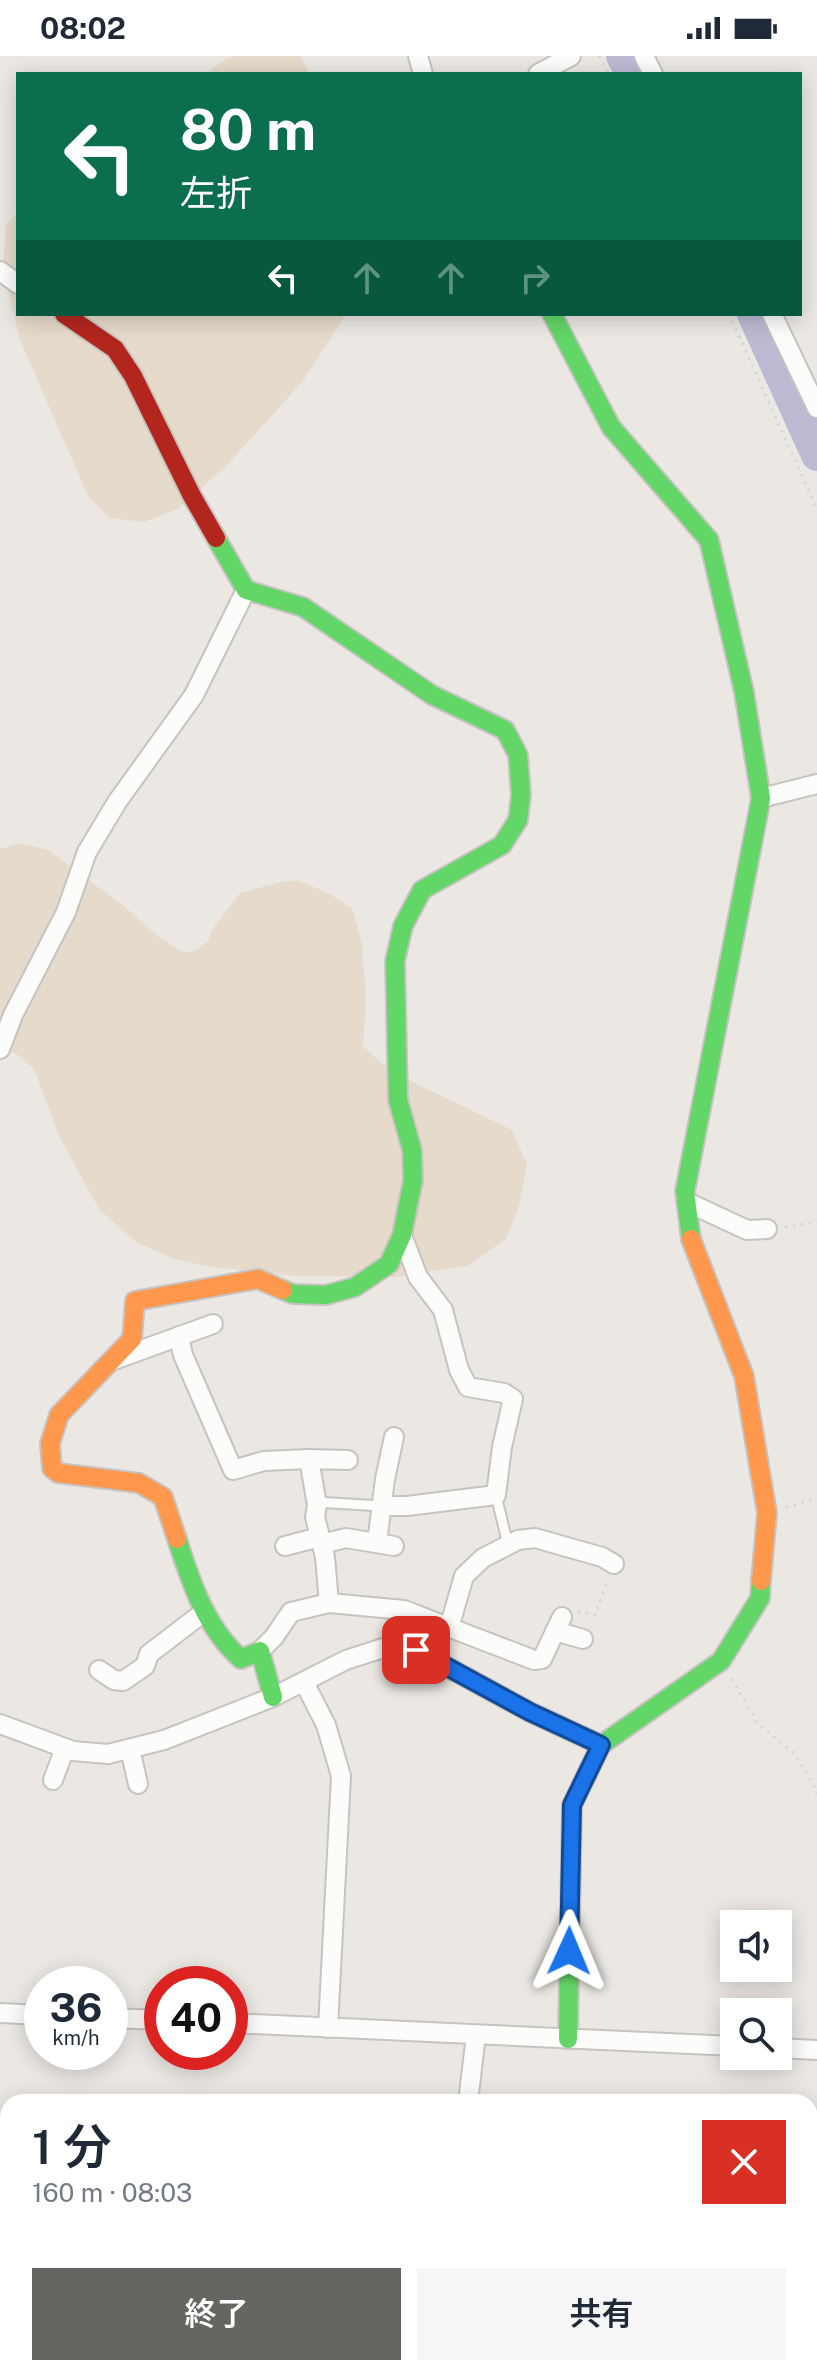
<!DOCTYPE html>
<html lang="ja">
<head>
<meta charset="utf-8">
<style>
  :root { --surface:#fff; --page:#f6f6f7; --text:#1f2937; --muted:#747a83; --accent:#676561 }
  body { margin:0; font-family:"Public Sans","Noto Sans JP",sans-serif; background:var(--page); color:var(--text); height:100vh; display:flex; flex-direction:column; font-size:30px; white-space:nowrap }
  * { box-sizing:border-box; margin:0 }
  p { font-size:26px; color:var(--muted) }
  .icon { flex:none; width:44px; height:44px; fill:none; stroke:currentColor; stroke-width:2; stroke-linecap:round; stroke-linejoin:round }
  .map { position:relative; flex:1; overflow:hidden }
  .details { position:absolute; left:0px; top:2038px; width:818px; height:282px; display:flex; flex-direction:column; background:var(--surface); border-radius:24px 24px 0 0; box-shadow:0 4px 20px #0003 }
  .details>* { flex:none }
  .top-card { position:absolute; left:16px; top:16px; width:786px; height:244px; border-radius:0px; box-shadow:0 4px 20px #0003; background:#0b6e4f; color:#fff; overflow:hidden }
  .buttons { position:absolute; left:720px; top:1854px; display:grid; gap:16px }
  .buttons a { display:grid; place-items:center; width:72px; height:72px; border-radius:0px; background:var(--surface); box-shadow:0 4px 20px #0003; font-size:40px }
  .speed { position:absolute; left:24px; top:1910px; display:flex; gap:16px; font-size:40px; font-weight:700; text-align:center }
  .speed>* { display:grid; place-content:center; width:104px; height:104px; border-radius:50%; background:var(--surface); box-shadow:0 4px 20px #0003; line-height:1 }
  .speed small { font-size:20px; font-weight:400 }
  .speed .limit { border:12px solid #d22; background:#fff; color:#111 }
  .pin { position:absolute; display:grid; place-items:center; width:68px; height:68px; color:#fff; margin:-34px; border-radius:16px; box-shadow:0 4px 12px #0006 }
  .me { position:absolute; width:88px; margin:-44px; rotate:1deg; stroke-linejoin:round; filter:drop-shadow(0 0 6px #0008) }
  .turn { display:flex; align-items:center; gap:28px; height:168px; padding:0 32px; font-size:36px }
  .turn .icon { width:104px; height:104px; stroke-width:2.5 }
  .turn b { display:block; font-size:56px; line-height:68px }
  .lanes { display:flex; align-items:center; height:76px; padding:0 32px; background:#0003; justify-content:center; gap:40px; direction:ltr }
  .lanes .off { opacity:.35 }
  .round { display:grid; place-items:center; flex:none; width:84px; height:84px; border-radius:0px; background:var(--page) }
  .overview { display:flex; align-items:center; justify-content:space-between; height:136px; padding:0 32px }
  h1 { font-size:48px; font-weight:600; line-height:60px }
  .button { display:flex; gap:16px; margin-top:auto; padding:16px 32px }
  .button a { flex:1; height:92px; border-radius:0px; background:var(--accent); color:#fff; font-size:32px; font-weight:600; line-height:92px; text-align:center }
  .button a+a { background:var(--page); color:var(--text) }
  .status { display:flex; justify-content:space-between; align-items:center; height:56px; padding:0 40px; background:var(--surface); direction:ltr }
  .status svg { height:22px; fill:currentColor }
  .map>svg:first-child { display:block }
  .green { fill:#e6daca }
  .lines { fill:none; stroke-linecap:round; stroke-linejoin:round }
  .river { stroke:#bcbad3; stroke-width:32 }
  .lane-casing { stroke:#c6c3c0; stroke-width:13 }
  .street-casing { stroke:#c6c3c0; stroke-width:22 }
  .fast-casing { stroke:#c6c3c0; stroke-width:22 }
  .slow-casing { stroke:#c6c3c0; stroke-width:22 }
  .jam-casing { stroke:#c6c3c0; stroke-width:22 }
  .path { stroke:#d4d3d1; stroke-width:3; stroke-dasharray:2 6; stroke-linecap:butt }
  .lane { stroke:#fcfcfb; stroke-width:9 }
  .street { stroke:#fcfcfb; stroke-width:18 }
  .fast { stroke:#63d668; stroke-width:18 }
  .slow { stroke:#ff974d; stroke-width:18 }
  .jam { stroke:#b3261e; stroke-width:18 }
  .route-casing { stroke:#114b97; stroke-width:20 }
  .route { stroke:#1a73e8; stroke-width:14 }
</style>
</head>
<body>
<div class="status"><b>08:02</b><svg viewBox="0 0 49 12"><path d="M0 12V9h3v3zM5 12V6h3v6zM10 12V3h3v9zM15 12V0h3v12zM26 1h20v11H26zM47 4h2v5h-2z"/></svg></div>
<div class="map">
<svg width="817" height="2319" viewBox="0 0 817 2319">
  <rect width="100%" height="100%" fill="#ebe8e4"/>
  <!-- green -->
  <g class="green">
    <path d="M236,0H300L310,18H205L226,3Z"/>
    <path d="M18,156V258H344L343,263L303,325L228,408L178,453L144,466L110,462L89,442L20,284L3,212L6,169Z"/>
    <path d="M20,787L48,794L125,851L159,881L183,896L195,895L208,885L212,874L240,837L277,827L297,824L328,837L352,852L362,888L366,944L363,990L381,1007L419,1029L512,1074L527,1108L519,1150L506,1183L467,1210L396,1221L297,1220L211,1211L174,1203L136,1186L99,1153L59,1080L34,1013L18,999L0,992V793Z"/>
  </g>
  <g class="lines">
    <!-- river -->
    <g class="river">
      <path d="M622,0L632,18"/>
      <path d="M753,258L817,399"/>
      <path d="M0,2220L8,2223"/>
    </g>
    <defs>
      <g id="lane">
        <path d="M496,1439L508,1489"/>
        <path d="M316,1446L382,1450"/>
      </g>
      <g id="street">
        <path d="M418,0L423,18"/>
        <path d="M644,0L653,18"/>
        <path d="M538,18L571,0"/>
        <path d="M0,215L18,228"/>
        <path d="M772,258L817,352"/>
        <path d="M761,742L817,728"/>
        <path d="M0,993L13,959L66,856L87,796L117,746L194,639L246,534"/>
        <path d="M687,1146L747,1174L767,1173"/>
        <path d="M179,1280L183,1299L233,1414L264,1405L309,1403"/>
        <path d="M114,1304L213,1268"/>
        <path d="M382,1450H407L496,1439L502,1391L513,1343L504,1337L468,1331L459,1314L443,1254L418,1221L402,1179"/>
        <path d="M377,1487L385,1423L394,1381"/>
        <path d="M322,1488L346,1482L394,1490"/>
        <path d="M285,1490L320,1481"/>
        <path d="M329,1547L325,1501L315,1461L317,1449L309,1403L348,1404"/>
        <path d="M449,1572L464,1520L483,1502L518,1484L535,1482L602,1501L614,1508"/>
        <path d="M555,1575L583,1583"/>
        <path d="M260,1595L274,1581L291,1556L329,1547L404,1554L534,1604L542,1603L562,1561"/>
        <path d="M99,1614L114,1624L123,1625L145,1610L149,1598L204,1556"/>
        <path d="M304,1626L326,1669L341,1720L328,1972"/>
        <path d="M0,1668L73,1695L108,1698L164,1684L273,1641L346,1604L383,1592L416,1594L530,1656L601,1689"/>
        <path d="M130,1693L138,1728"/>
        <path d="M53,1724L65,1692"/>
        <path d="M0,1957L42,1959"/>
        <path d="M110,1962L162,1964"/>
        <path d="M230,1967L734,1990"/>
        <path d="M778,1992L817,1994"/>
        <path d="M468,2046L476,1979"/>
        <path d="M420,2319L421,2312"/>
      </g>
      <g id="fast">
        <path d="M552,258L611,371L709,484L744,636L761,742L685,1135L691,1183"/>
        <path d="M216,482L246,534L303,551L432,639L505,674L518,699L521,739L518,764L502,789L422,834L403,870L395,905L398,1044L412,1094L413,1124L402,1179L389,1208L355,1231L326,1239L293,1238L283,1234"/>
        <path d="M177,1483C191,1527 206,1572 241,1603L260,1595L273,1641"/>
        <path d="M568,1983L572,1749L601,1689L721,1605L760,1542L761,1525"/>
        <path d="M0,2300L8,2302"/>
        <path d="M51,2312L79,2319"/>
      </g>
      <g id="slow">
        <path d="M691,1183L744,1320L767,1457L761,1525"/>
        <path d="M177,1483L163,1441L139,1427L58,1417L52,1412L50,1388L59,1359L132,1283L135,1245L258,1223L283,1234"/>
      </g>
      <path id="jam" d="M64,258L115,293L133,320L192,440L216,482"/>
    </defs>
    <!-- lane casing -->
    <use href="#lane" class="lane-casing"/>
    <!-- street casing -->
    <use href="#street" class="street-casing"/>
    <!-- fast casing -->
    <use href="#fast" class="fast-casing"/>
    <!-- slow casing -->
    <use href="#slow" class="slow-casing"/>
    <!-- jam casing -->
    <use href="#jam" class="jam-casing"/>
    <!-- path -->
    <g class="path">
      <path d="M599,0L609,18"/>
      <path d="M729,258L817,453"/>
      <path d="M785,1171L817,1166"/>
      <path d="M786,1451L817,1443"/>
      <path d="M578,1555L595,1559L608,1523"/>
      <path d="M732,1623L758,1668L794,1697L816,1733L817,1741"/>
    </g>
    <!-- lane -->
    <use href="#lane" class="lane"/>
    <!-- street -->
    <use href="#street" class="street"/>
    <!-- fast -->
    <use href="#fast" class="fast"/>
    <!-- slow -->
    <use href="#slow" class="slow"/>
    <!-- jam -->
    <use href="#jam" class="jam"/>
  </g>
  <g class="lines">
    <defs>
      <path id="route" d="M416,1594L530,1656L601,1689L572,1749L569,1895"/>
    </defs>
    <!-- route casing -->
    <use href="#route" class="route-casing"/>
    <!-- route -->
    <use href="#route" class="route"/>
  </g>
</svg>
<div class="buttons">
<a><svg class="icon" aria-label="sound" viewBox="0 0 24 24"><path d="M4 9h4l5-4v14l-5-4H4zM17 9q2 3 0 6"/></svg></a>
<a><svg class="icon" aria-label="search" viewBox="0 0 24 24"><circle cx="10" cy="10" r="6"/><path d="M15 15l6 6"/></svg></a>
</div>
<div class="speed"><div>36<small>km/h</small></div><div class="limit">40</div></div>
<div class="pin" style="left:416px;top:1594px;background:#d93025"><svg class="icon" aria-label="arrive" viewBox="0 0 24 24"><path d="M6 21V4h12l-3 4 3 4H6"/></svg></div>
<svg class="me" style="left:569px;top:1895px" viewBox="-20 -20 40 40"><path d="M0-17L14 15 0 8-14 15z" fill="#1a73e8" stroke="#fff" stroke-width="4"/></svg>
<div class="top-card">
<div class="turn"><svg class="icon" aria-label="left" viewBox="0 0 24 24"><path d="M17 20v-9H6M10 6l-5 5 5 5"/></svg><div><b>80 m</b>左折</div></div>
<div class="lanes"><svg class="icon" aria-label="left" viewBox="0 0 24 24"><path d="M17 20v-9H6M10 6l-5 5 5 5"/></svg><svg class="icon off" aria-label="ahead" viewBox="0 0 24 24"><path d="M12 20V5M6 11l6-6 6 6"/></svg><svg class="icon off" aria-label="ahead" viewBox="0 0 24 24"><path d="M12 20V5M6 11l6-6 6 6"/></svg><svg class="icon off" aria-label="right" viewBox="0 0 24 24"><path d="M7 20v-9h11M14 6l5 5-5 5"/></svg></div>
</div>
<section class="details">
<div class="overview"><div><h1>1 分</h1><p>160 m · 08:03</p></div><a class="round" style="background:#d93025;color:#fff"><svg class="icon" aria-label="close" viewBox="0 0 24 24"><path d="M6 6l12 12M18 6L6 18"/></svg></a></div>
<div class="button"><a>終了</a><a>共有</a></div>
</section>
</div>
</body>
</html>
